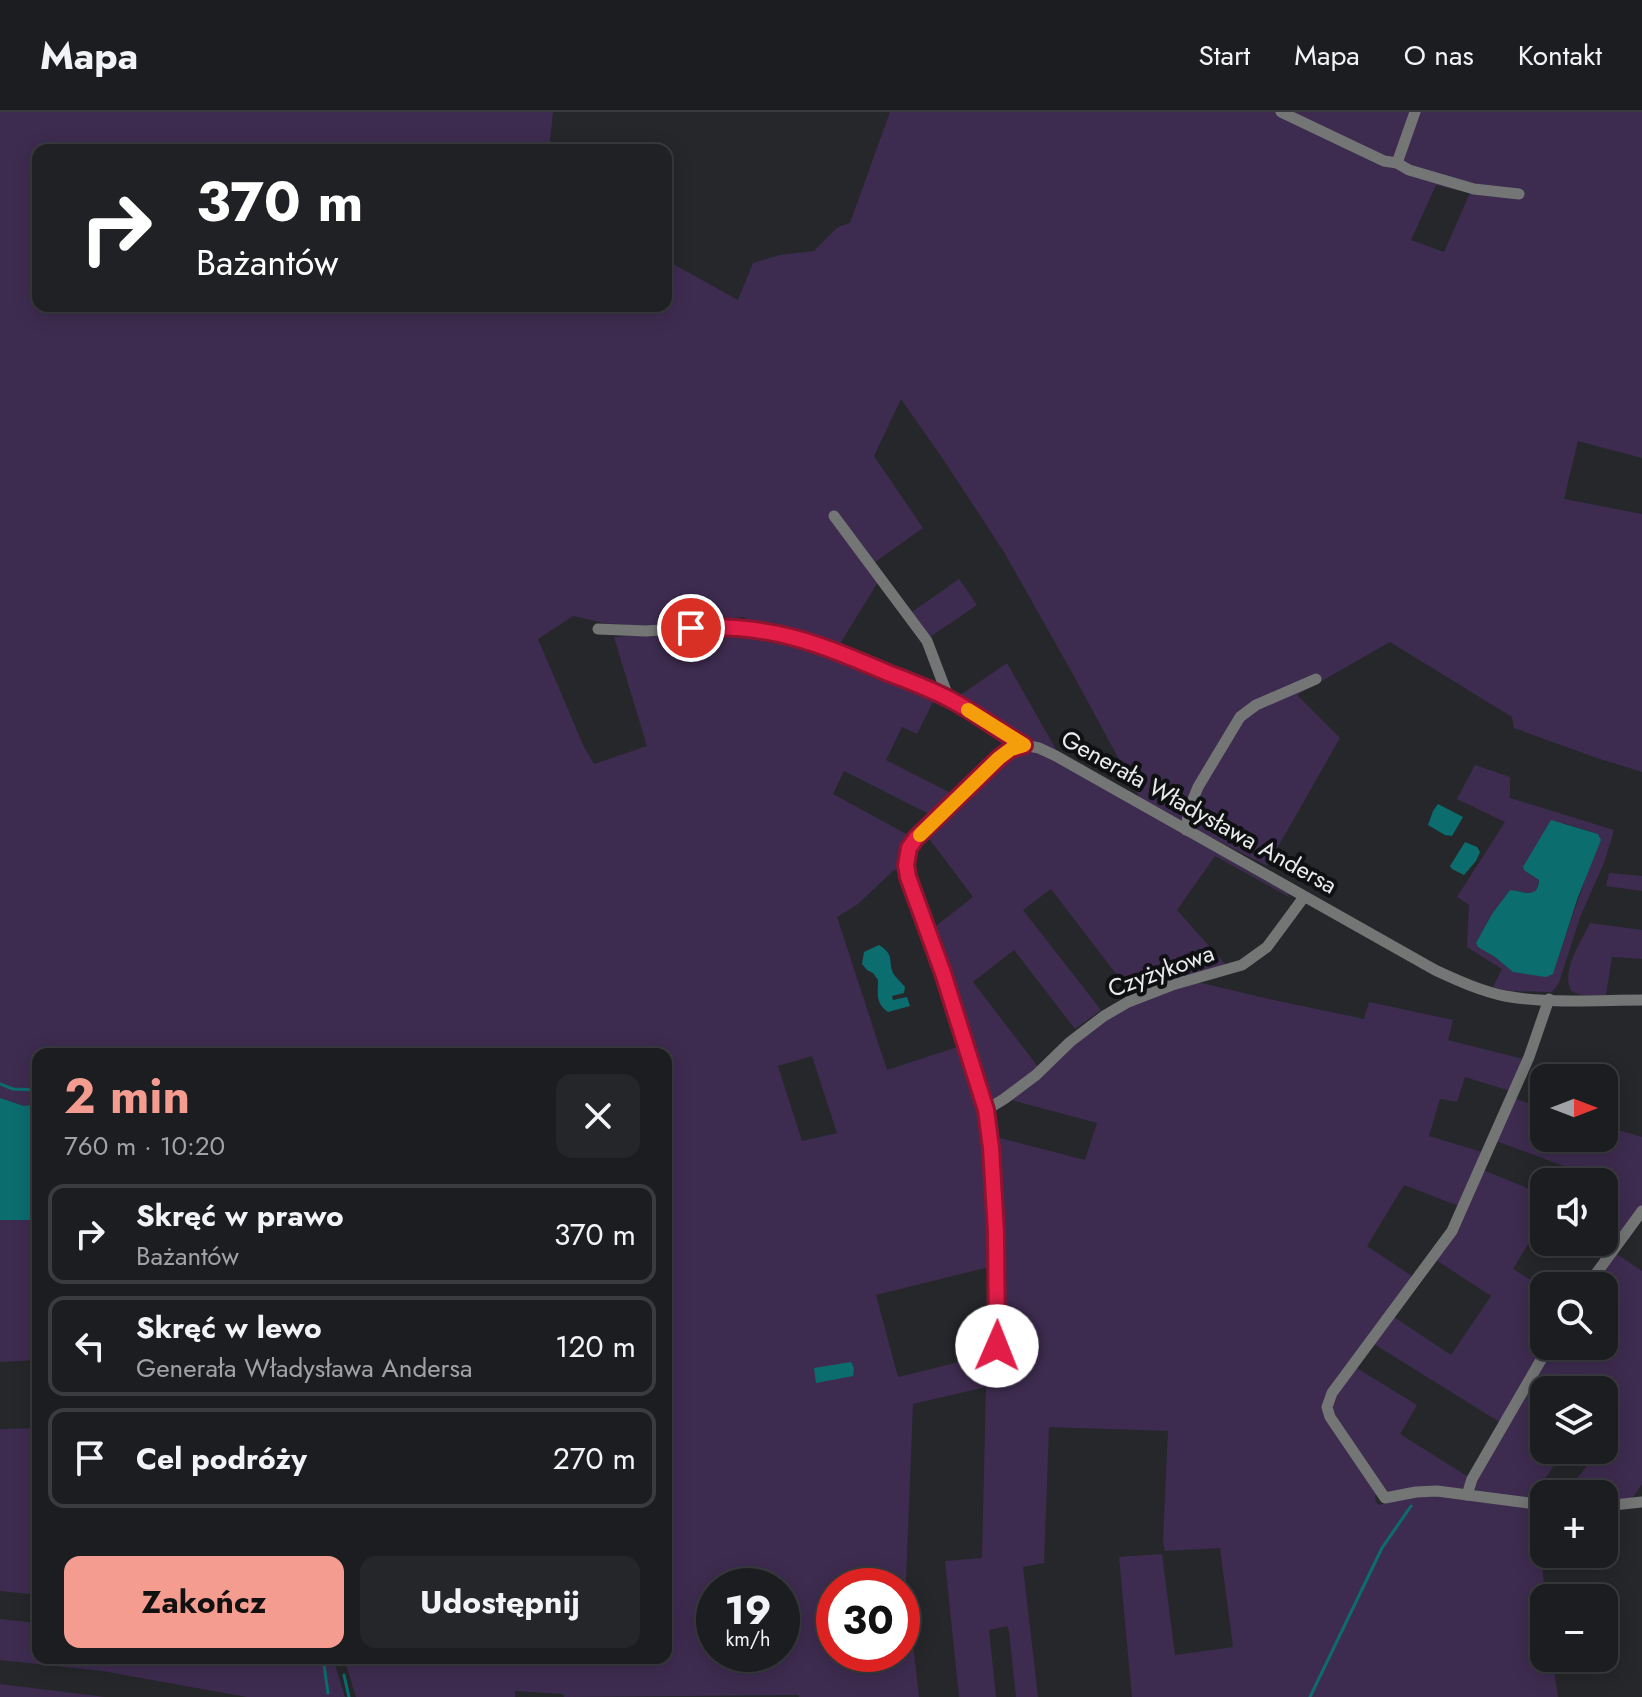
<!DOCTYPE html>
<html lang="pl">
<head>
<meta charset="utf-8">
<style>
  :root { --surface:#1c1d20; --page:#252629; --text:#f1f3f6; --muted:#a0a2a5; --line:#3a3b3e; --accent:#f59c90 }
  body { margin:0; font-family:Jost,sans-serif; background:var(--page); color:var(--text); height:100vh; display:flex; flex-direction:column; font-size:30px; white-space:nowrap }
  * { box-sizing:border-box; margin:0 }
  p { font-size:26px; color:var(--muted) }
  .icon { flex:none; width:44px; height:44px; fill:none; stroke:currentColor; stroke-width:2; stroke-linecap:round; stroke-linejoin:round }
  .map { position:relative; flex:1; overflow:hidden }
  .sheet { position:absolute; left:32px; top:936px; width:640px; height:616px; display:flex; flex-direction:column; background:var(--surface); border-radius:16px; box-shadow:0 4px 20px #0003,0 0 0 2px var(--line) }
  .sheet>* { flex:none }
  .banner { position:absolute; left:32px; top:32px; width:640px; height:168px; border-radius:16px; box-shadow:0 4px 20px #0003,0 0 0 2px var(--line); background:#202124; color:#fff; overflow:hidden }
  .needle { width:52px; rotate:90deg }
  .tools { position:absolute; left:1530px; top:952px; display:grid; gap:16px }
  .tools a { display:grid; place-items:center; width:88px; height:88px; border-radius:16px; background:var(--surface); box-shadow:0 4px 20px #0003,0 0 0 2px var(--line); font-size:40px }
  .speed { position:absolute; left:696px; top:1456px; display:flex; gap:16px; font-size:40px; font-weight:700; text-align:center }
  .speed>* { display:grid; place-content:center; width:104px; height:104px; border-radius:50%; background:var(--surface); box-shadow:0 4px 20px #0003,0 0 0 2px var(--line); line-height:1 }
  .speed small { font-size:20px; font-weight:400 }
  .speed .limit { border:12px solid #d22; background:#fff; color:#111 }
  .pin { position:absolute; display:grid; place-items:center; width:68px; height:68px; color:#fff; margin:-34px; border:4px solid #fff; border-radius:50%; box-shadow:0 2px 8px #0007 }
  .me { position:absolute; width:88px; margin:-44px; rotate:1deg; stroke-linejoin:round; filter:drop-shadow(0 0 6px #0008) }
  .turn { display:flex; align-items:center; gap:28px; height:168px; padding:0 32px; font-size:36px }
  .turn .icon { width:104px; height:104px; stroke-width:2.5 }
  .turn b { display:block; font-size:56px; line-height:68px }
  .round { display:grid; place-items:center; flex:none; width:84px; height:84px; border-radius:16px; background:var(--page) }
  .summary { display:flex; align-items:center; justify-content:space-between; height:136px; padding:0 32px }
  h1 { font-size:48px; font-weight:700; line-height:60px; color:var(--accent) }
  .cta { display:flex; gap:16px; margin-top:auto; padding:16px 32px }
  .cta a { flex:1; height:92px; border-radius:16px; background:var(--accent); color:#111; font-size:32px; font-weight:700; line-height:92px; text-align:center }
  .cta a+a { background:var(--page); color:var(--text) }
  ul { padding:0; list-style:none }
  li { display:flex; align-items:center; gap:24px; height:100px; margin:0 16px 12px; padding:0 16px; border:4px solid var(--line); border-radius:16px }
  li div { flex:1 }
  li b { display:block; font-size:30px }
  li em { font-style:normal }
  header { display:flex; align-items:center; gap:48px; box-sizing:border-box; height:112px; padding:0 40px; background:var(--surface); border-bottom:2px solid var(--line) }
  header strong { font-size:38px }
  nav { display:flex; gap:44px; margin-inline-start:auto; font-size:28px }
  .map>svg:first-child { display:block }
  .green { fill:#3e2c50; fill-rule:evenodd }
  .water { fill:#0c6d6e }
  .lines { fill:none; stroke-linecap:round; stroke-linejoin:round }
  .stream { stroke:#0c6d6e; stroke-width:3 }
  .minor { stroke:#747676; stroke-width:11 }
  .route-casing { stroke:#92132f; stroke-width:20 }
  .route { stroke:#e11d48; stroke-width:14 }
  .slow { stroke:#f59e0b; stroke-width:14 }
  .labels { text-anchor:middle; stroke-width:8; stroke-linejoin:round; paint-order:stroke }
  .street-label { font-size:24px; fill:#e9ebec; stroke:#0f1011 }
</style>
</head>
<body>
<header>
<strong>Mapa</strong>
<nav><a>Start</a><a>Mapa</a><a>O nas</a><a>Kontakt</a></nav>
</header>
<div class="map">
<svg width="1642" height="1585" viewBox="0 0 1642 1585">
  <rect width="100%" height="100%" fill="#25272a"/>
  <!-- green -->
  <g class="green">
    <path d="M0,0H553L549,38H38V194H666V148L738,188L753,151L780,143L814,139L838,115L850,111L890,0H1642V346L1578,329L1564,387L1642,402V660L1594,645L1514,616L1512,605L1390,530L1297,583L1340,626L1267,754L1142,690L1075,566L1004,440L943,347L901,287L874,344L923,416L875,450L878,470L838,535L757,514L743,505L651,515L604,511L573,504L538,527L584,635L594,652L647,634L614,525L730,517L812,533L936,584L917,622L902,615L886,648L951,681L929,702L844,659L833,682L910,724L901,740L900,760L894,758L858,792L837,805L887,958L957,935L961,937L995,1029L1000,1026L1085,1048L1097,1011L1011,988L1082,925L1122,898L1149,886L1197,870L1269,887L1364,907L1369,890L1453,908L1448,928L1523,947L1510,979L1465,965L1457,990L1440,987L1429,1024L1482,1040L1459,1094L1404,1073L1367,1134L1415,1166L1325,1289L1376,1381L1375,1387L1378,1393L1426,1382L1526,1394L1538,1400L1545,1486L1544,1546H1552L1558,1585H1132L1119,1445L1162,1442L1175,1543L1233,1535L1220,1436L1165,1439L1163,1429L1168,1319L1049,1315L1044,1451L1023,1455L1038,1585H1016L1009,1519L1007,1514L989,1518L996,1585H959L945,1449L982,1446L986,1275L913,1292L906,1468L919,1585H799V1583L564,1585L563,1582L515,1579V1585H356L344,1546H666V942H38V992L24,994L0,986ZM1436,73L1470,81L1444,140L1411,128ZM812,944L837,1021L802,1029L778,954ZM993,1154L992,1242L898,1265L876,1183ZM714,1474H782V1542H714ZM834,1474H902V1542H834Z"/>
    <path d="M959,467L977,493L930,525L912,500Z"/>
    <path d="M1007,551L1058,641C1026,630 982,610 959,584Z"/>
    <path d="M1017,638L1043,640L1288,782L1289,785L1215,744L1177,798L1227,854L1134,881L1130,880L1051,777L1023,798L1101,898L1075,917L1014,838L973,870L1039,956L994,988H989L986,985L932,817L973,785L927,724L1001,648Z"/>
    <path d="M1475,653L1510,665V686L1614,718L1604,751L1580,805L1559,871L1552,880L1510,879L1493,875L1502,857L1467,835L1469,793L1457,785L1505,710L1457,687ZM1563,711L1598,722C1586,770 1568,815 1553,861L1513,860L1495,845L1478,835L1476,831L1492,802L1510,778L1530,781H1533L1537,776L1539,768L1525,759Z"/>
    <path d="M1609,761L1642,764V779L1606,774Z"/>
    <path d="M1590,811L1642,818V847L1612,845L1606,883H1581L1571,879C1561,857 1581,831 1590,811Z"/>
    <path d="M1516,987L1544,996V1026H1604V1014L1642,1025V1095L1611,1136L1596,1130H1604V1070H1573L1577,1059L1496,1029Z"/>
    <path d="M1483,1058L1544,1083V1109H1542L1513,1157L1544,1176V1234L1501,1311L1374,1232L1394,1205L1451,1243L1491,1184L1436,1148Z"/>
    <path d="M0,1108H38V1248L0,1250Z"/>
    <path d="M1617,1142L1642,1159V1372L1632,1387L1604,1390V1382H1566L1598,1338H1604V1278H1544V1338H1565L1534,1382L1527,1388L1477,1380L1474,1374L1553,1234H1604V1174H1593Z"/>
    <path d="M1355,1255L1417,1293L1400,1322L1470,1366L1462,1377L1388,1381L1332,1302L1334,1283Z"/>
    <path d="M38,1316V1483L0,1479V1317Z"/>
    <path d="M0,1507L38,1511V1546H333L345,1585H247L102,1559L0,1548Z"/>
    <path d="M0,1572L105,1585H0Z"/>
  </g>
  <!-- water -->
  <g class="water">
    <path d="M1438,692L1463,705L1452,724L1445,723L1428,713L1433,699Z"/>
    <path d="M1551,708L1598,722L1601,728L1578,785L1553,862L1546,865L1513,860L1495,845L1478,835L1476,831L1492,802L1510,778C1523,779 1538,788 1539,768L1525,759L1523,755Z"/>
    <path d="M1465,730L1477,735L1480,740L1476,749L1464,763L1452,757L1450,754Z"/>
    <path d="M879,833C897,844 886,851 895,864C898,868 902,871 905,875L904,881L892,884L893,888L907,885L910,894L888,900C875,891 878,881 878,868L873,861L867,858L862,852L864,840Z"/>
    <path d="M0,986L24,994L38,992V1108H0Z"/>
    <path d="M851,1250L854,1256L853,1264L816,1271L814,1256Z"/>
  </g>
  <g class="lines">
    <!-- stream -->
    <g class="stream">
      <path d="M0,972L13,977L38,978"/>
      <path d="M323,1546L328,1581"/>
      <path d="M344,1563L349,1585"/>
      <path d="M1310,1585L1382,1436L1411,1394"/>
    </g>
    <!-- minor -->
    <g class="minor">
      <path d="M1281,0L1384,49L1397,51L1409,58L1474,77L1519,82"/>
      <path d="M1397,51L1415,0"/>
      <path d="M834,404L927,529L949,587"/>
      <path d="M598,517L646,519L718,514L762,519L798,525L842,541L949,587L1024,633L1039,636L1056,644L1435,858C1457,868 1480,879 1505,884C1546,892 1600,888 1642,888"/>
      <path d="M1186,718L1189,697L1198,675L1240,605L1256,593L1316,567"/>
      <path d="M986,998L1004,987L1036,963L1070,930L1104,904L1128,890L1172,873L1242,853L1267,835L1304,785"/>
      <path d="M1587,1174L1642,1099"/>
      <path d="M997,1234L996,1120L991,1036L986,998L943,861L908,765L906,753V743L916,726L999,646L1011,637L1024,633"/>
      <path d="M1467,1383L1472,1367L1549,1234"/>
      <path d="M1544,1393L1437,1379L1416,1380L1385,1386L1330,1305L1327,1295L1332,1281L1452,1119L1529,945L1549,887"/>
      <path d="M1604,1394L1642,1390"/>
    </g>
  </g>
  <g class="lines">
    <defs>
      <path id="route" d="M691,516C769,511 818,531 888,561C909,569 931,577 951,588C976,601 999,619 1024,633L1011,637L999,646L916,726L909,736L906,753L908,765L943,861L986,998L991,1036L996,1120L997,1234"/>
    </defs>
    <!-- route casing -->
    <use href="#route" class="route-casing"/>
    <!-- route -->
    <use href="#route" class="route"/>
    <!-- slow -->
    <path class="slow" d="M920,723L999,646L1011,637L1024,633L968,598"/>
  </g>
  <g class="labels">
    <!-- street labels -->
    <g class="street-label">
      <text transform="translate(1199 700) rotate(29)" y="8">Generała Władysława Andersa</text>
      <text transform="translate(1161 859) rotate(-20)" y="8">Czyżykowa</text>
    </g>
  </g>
</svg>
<div class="tools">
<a><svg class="needle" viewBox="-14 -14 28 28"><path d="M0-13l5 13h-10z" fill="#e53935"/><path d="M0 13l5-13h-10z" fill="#a0a2a5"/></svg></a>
<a><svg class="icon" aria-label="sound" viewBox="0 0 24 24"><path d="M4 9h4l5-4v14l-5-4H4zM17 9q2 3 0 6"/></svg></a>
<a><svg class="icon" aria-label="search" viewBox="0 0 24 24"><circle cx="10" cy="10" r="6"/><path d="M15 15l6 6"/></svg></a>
<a><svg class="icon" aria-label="layers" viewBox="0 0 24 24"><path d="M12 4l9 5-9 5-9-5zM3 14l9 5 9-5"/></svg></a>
<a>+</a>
<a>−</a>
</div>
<div class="speed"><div>19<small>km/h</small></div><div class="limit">30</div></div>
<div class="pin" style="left:691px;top:516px;background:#d93025"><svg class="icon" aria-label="arrive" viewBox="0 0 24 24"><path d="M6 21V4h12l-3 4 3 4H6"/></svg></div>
<svg class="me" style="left:997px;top:1234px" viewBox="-20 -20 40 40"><circle r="19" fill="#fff"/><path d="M0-13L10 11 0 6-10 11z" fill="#e11d48"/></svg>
<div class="banner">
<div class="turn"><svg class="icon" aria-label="right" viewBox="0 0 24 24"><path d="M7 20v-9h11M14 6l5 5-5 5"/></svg><div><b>370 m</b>Bażantów</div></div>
</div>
<section class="sheet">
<div class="summary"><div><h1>2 min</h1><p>760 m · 10:20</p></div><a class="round"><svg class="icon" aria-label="close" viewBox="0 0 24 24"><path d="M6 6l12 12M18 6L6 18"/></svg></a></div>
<ul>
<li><svg class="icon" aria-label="right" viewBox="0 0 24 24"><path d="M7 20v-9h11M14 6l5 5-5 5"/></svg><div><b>Skręć w prawo</b><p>Bażantów</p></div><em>370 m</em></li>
<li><svg class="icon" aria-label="left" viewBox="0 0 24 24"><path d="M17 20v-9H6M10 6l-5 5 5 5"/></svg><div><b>Skręć w lewo</b><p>Generała Władysława Andersa</p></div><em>120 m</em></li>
<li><svg class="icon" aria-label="arrive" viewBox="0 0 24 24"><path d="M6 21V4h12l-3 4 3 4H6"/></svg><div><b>Cel podróży</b></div><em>270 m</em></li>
</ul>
<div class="cta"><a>Zakończ</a><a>Udostępnij</a></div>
</section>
</div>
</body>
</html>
